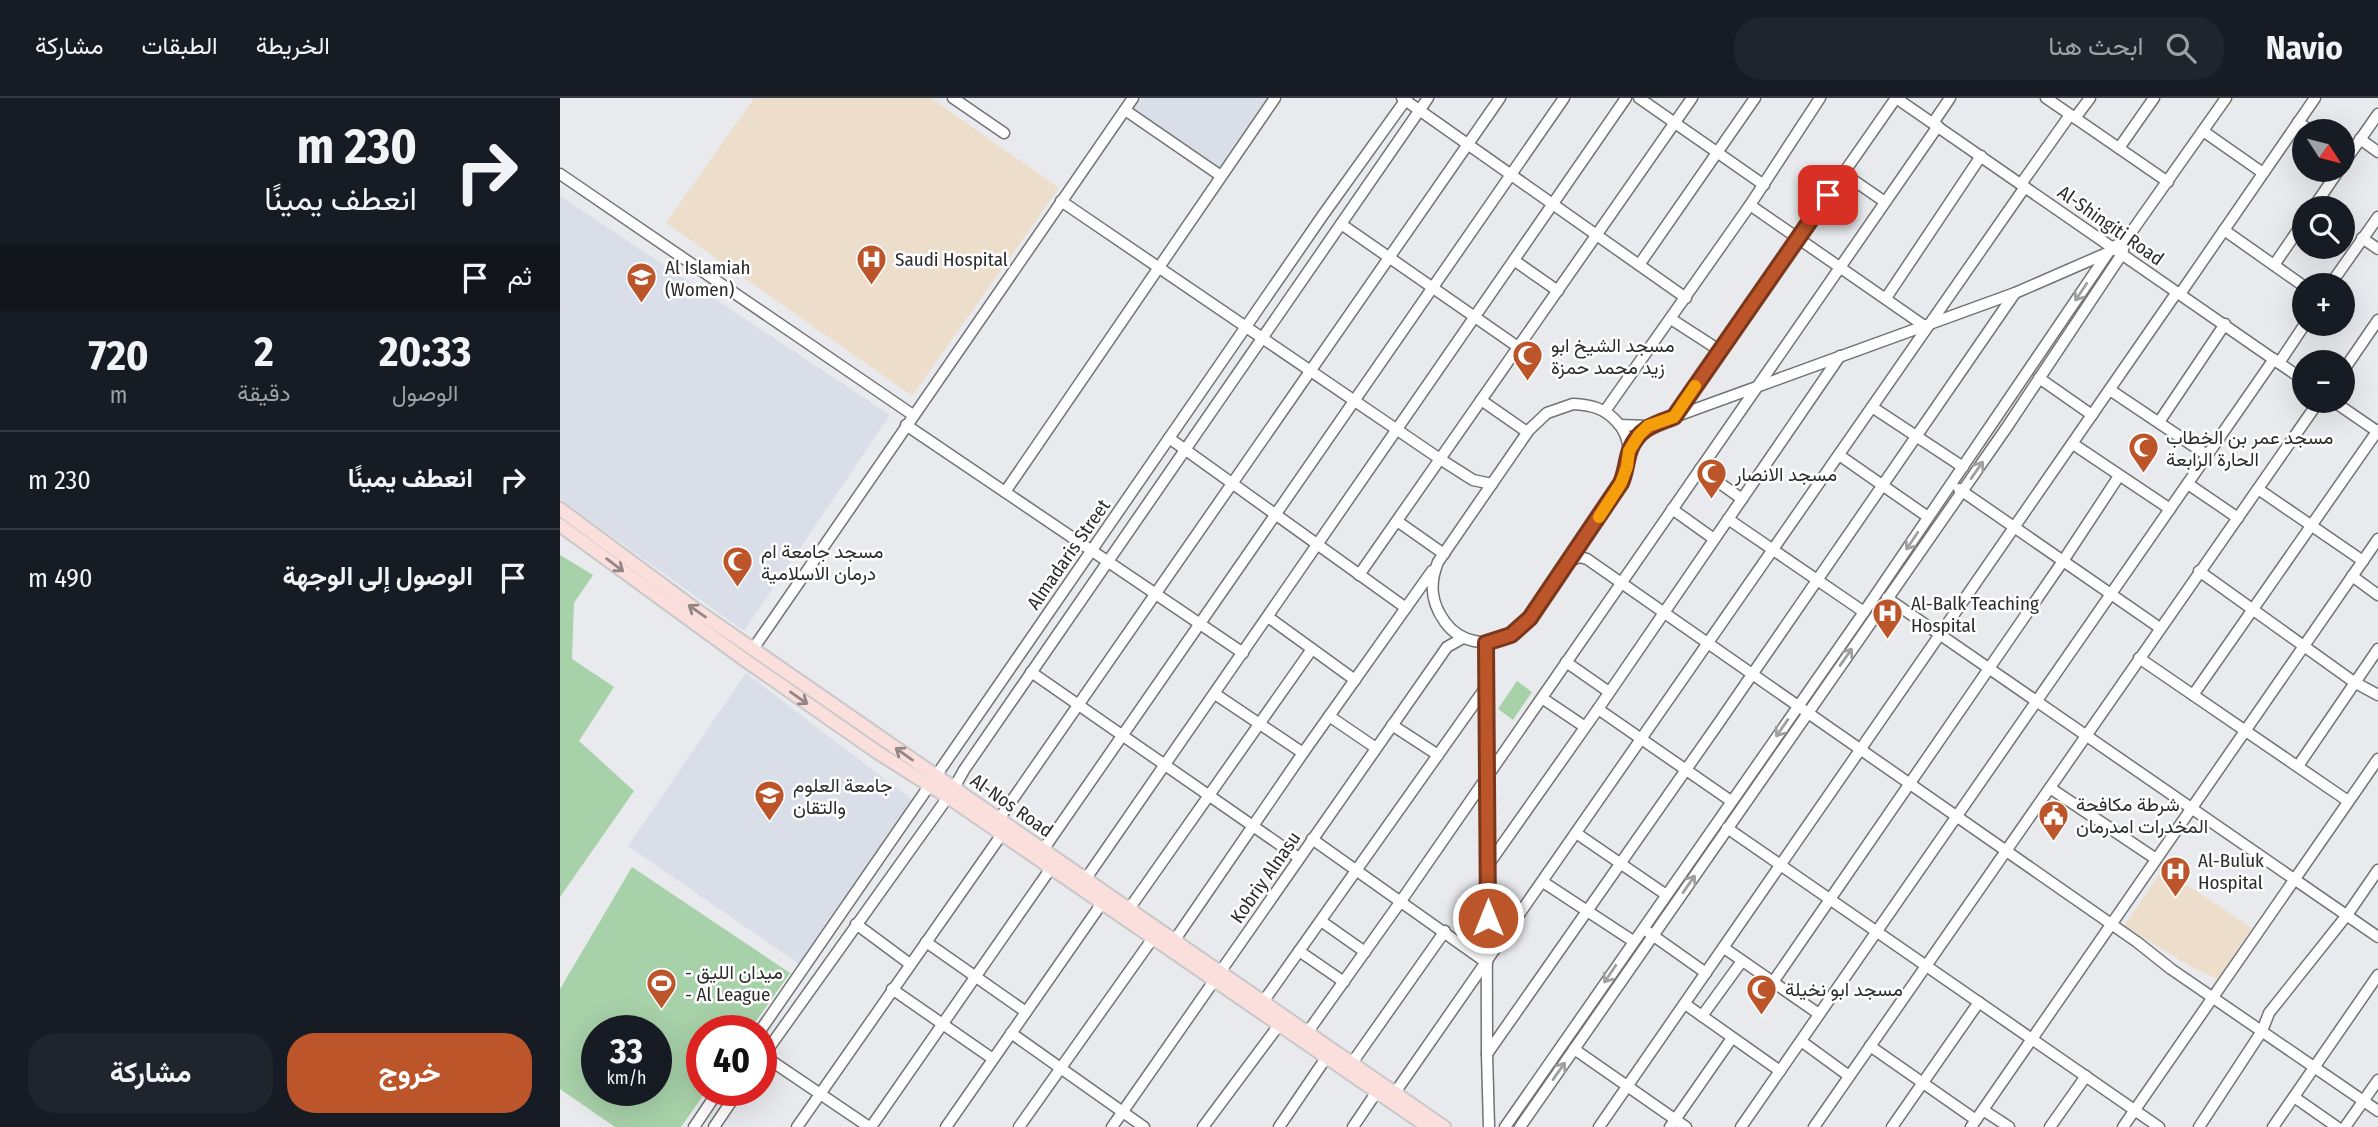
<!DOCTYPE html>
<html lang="ar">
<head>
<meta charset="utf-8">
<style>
  :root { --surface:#171b24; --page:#20242c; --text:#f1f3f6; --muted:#9ea1a6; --line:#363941; --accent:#bc552a }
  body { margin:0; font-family:"Fira Sans Condensed",Vazirmatn,sans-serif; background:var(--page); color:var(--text); direction:rtl; height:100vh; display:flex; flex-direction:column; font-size:26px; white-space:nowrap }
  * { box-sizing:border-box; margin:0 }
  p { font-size:23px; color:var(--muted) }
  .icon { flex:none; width:38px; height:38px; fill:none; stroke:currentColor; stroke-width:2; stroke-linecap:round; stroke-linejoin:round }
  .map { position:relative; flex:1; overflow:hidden; direction:ltr }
  .panel { display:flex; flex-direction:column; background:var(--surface); width:560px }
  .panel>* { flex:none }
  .top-card { background:#171b24; color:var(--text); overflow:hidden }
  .needle { width:46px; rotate:126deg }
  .controls { position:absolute; left:1732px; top:21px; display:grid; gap:14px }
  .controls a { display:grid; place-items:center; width:63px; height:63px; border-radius:50%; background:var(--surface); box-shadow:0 7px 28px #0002; font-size:35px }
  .speed { position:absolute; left:21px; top:917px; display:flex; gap:14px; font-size:35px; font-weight:700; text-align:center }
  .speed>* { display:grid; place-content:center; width:91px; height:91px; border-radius:50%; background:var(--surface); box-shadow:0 7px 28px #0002; line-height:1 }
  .speed small { font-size:18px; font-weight:400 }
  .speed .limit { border:10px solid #d22; background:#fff; color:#111 }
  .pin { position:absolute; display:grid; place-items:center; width:60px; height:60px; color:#fff; margin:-30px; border-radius:14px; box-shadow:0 4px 10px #0006 }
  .me { position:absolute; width:77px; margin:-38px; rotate:0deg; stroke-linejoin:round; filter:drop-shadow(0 0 5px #0008) }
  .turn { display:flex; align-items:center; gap:24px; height:147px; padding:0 28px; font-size:32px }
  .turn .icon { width:91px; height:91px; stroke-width:2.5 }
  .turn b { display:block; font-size:49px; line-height:60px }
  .then { display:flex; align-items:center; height:66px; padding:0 28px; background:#0003; gap:14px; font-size:26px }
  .eta { display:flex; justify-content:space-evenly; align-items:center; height:119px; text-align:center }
  .eta b { font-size:42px; font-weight:700; line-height:49px }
  .button { display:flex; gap:14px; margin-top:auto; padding:14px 28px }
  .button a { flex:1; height:80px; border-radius:28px; background:var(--accent); color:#fff; font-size:28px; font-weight:700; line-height:80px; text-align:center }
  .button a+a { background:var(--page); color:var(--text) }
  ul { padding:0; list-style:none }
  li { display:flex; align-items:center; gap:21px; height:98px; padding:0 28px; border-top:2px solid var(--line) }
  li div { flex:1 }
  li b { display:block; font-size:26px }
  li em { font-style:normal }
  header { display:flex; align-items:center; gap:42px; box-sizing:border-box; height:98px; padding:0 35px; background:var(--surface); border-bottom:2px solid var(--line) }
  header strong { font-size:33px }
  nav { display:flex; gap:38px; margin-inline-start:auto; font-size:24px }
  .search { width:490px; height:63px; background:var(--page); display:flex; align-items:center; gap:18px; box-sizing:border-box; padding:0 24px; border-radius:28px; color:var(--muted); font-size:26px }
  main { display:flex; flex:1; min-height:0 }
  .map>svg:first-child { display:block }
  .built { fill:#d9dee8 }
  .medical { fill:#eddecb }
  .green { fill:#a7d1a9; fill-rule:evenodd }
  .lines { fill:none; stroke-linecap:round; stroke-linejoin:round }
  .minor-casing { stroke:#717375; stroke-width:13 }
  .major-casing { stroke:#c8c8c8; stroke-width:16 }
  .minor { stroke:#fff; stroke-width:10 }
  .major { stroke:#fbdfdc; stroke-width:12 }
  .oneway { stroke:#a0a0a0 }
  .oneway2 { stroke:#948684 }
  .route-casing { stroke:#7a371b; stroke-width:18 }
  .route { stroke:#bc552a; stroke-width:12 }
  .slow { stroke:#f59e0b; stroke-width:12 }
  .labels { text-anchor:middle; stroke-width:5; stroke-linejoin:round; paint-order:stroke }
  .street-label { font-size:19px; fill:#2c2c2d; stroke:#fff }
  .poi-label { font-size:19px; fill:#2c2c2d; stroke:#fff; text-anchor:start }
</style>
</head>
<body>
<header>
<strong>Navio</strong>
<div class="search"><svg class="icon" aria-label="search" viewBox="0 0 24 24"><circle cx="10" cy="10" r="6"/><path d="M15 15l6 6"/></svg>ابحث هنا</div>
<nav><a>الخريطة</a><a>الطبقات</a><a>مشاركة</a></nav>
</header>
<main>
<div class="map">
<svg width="1818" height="1029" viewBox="0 0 1818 1029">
  <rect width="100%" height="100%" fill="#e9eaed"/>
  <!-- built -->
  <g class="built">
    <path d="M581,0H715L663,75L572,12Z"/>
    <path d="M0,98L330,317L184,533L0,401Z"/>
    <path d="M186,575L352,702L239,866L68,748Z"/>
  </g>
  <!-- medical -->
  <g class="medical">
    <path d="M194,0H371L499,90L352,298L106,125Z"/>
    <path d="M1603,771L1692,830L1658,881L1633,870L1564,828Z"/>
  </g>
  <!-- green -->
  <g class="green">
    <path d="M0,457L33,477L14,505L12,561L54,589L19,643L74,693L0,799Z"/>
    <path d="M957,583L972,594L953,622L938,611Z"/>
    <path d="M72,769L230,875L189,933H142V992H147L121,1029H55L0,991V891ZM37,933H96V992H37Z"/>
  </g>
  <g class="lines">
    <defs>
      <g id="minor">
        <path d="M393,0L444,35"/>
        <path d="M842,0L1126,200"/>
        <path d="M1079,0L1204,87"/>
        <path d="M1336,0L1745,283"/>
        <path d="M1486,0L1608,84"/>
        <path d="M565,12L661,78"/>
        <path d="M1515,20L1530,0"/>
        <path d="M1738,24L1751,33"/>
        <path d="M1373,25L1390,0"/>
        <path d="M1643,33L1703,75"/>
        <path d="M1800,41L1818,54"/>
        <path d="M1559,50L1594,0"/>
        <path d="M1783,66L1818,16"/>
        <path d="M1283,75L1325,104"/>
        <path d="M0,76L353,317"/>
        <path d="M1461,86L1510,17"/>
        <path d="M501,103L880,361L913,382L932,386"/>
        <path d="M1190,107L1363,227"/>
        <path d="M1753,110L1779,72"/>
        <path d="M781,126L958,249"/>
        <path d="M1664,132L1745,189"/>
        <path d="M1802,140L1818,151"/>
        <path d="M955,163L998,193"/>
        <path d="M1079,167L1195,0"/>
        <path d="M1714,167L1745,122"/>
        <path d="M1770,187L1818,119"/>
        <path d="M1620,196L1755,0"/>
        <path d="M1326,200L1421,58"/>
        <path d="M1111,221L1159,252"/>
        <path d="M1719,265L1745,226"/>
        <path d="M1783,273L1818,222"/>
        <path d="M1479,280L1532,317"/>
        <path d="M1550,292L1647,357"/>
        <path d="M921,302L967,334"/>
        <path d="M1773,303L1818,334"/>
        <path d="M1013,306C1031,307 1044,310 1056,323C1093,360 1039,418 1019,449C1004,473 974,524 951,537C929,550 900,545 885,524C871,505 869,486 878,464L969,332L987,315Z"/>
        <path d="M1312,309L1403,369"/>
        <path d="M1045,313L1190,107L1260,0"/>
        <path d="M1114,318L1336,0"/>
        <path d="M1599,324L1665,226"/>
        <path d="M346,327L683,555"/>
        <path d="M1060,327L1088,328L1114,319L1455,195L1547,155"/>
        <path d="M609,340L846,510"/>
        <path d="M1513,346L1610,411"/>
        <path d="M1070,353L1088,328"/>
        <path d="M1279,357L1368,419"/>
        <path d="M1140,371L1182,401"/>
        <path d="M1628,386L1678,420"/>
        <path d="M1399,391L1600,530"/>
        <path d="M1698,391L1803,463"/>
        <path d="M445,394L715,0"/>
        <path d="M1112,411L1154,441"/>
        <path d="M1168,421L1304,514"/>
        <path d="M837,423L884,456"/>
        <path d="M1011,462L1020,459L1027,461L1577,844L1611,871L1818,1013"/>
        <path d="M1639,473L1794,584L1818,597"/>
        <path d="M799,477L1132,0"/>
        <path d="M1792,478L1818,497"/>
        <path d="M1327,500L1818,839"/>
        <path d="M708,519L795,582"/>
        <path d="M926,545L927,956L929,1029"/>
        <path d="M193,551L573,0"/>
        <path d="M1579,560L1788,703"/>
        <path d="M1006,564L1049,594"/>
        <path d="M471,574L739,760"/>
        <path d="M655,596L743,655"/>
        <path d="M1633,597L1818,332"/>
        <path d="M982,600L1025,629"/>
        <path d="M1038,611L1171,703"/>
        <path d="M769,618L816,650"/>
        <path d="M832,627L878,657"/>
        <path d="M1738,668L1818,551"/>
        <path d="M394,690L404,672L868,0"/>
        <path d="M1490,690L1596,761"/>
        <path d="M439,721L940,0"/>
        <path d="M1167,730L1599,1029"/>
        <path d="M1016,735L1105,796"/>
        <path d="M752,741L927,865"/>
        <path d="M483,752L1004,0"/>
        <path d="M928,767L1038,611L1280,258"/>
        <path d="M525,782L1066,0"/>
        <path d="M983,784L1073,843"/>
        <path d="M569,811L752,551"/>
        <path d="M761,823L805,854"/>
        <path d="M296,826L350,866"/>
        <path d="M1088,834L1146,875"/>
        <path d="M614,843L743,655L872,473"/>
        <path d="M366,844L466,914"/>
        <path d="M1164,850L1259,916"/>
        <path d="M739,853L784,884"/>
        <path d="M1213,884L1503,463L1559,378"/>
        <path d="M332,891L433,961"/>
        <path d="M703,904L926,589"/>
        <path d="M1125,906L1220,973"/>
        <path d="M1142,918L1182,863"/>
        <path d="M200,933L763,117L847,0"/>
        <path d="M451,935L584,1029"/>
        <path d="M747,935L841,803L1378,28"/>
        <path d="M1241,943L1289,978"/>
        <path d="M1310,948L1416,1022"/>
        <path d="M1014,951L1126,1029"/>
        <path d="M201,956L309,1029"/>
        <path d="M927,956L1158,626L1455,195"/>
        <path d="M201,961L388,699"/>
        <path d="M792,965L885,833"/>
        <path d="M834,996L1465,89"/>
        <path d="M1734,999L1777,1029"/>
        <path d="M1423,1012L1449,1029"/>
        <path d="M134,1029L159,992"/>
        <path d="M154,1029L179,992"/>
        <path d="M237,1029L442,736"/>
        <path d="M311,1029L491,770"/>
        <path d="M386,1029L542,805"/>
        <path d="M459,1029L593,840"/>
        <path d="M552,1029L887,549L903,540"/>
        <path d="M643,1029L719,927"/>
        <path d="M719,1029L766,960"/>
        <path d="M793,1029L820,989"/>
        <path d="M945,1029L1304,514L1548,155L1553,149L1565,143"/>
        <path d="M960,1029L1447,329L1562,156L1565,143L1666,0"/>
        <path d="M1039,1029L1617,194"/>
        <path d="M1110,1029L1172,940"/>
        <path d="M1181,1029L1714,261"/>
        <path d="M1254,1029L1759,303"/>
        <path d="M1332,1029L1419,904"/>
        <path d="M1411,1029L1818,441"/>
        <path d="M1490,1029L1526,978"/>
        <path d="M1563,1029L1818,661"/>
        <path d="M1639,1029L1702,933L1709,915L1787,817L1818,772"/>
        <path d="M1713,1029L1818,877"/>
        <path d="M1785,1029L1818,982"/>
      </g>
      <g id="major">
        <path d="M0,411L135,511L884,1029"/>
        <path d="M0,427L185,562L317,654L388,699L868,1029"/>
      </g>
    </defs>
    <!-- minor casing -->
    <use href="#minor" class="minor-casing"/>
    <!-- major casing -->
    <use href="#major" class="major-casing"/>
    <!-- minor -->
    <use href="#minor" class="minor"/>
    <!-- major -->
    <use href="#major" class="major"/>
  </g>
  <!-- one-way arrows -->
  <defs><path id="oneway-shaft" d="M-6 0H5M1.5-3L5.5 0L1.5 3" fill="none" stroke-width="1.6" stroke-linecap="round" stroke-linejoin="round" transform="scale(1.75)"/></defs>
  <g class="oneway">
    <use href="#oneway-shaft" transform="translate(1521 194) rotate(124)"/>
    <use href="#oneway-shaft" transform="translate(1417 372) rotate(-55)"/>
    <use href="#oneway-shaft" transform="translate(1352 443) rotate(124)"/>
    <use href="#oneway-shaft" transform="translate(1286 559) rotate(-55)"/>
    <use href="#oneway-shaft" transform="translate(1222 630) rotate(125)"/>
    <use href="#oneway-shaft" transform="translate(1129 786) rotate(-55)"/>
    <use href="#oneway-shaft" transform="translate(1050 876) rotate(124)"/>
    <use href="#oneway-shaft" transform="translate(999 973) rotate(-55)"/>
  </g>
  <g class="oneway2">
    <use href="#oneway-shaft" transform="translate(55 467) rotate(37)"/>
    <use href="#oneway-shaft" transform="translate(137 513) rotate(-145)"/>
    <use href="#oneway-shaft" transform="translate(239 600) rotate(35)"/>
    <use href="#oneway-shaft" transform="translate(344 656) rotate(-145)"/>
  </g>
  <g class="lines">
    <defs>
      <path id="route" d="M928,820L926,545L951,537L970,520L1061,385C1066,374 1066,363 1070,352C1078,331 1094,326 1114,319L1268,97"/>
    </defs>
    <!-- route casing -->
    <use href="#route" class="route-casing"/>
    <!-- route -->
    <use href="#route" class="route"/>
    <!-- slow -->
    <path class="slow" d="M1039,419L1061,385L1067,369L1069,353L1079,337L1088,328L1114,319L1135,288"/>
  </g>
  <!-- icons -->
  <defs>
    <symbol id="hospital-pin" viewBox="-11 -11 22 30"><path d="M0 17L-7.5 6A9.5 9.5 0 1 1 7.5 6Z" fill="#bc552a" stroke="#fff"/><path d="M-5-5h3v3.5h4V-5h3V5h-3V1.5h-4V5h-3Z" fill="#fff"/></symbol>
    <symbol id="university-pin" viewBox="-11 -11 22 30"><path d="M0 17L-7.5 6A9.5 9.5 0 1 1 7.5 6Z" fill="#bc552a" stroke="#fff"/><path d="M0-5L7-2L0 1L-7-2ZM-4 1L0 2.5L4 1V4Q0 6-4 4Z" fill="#fff"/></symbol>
    <symbol id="mosque-pin" viewBox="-11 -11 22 30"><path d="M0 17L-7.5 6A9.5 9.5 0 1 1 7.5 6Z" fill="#bc552a" stroke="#fff"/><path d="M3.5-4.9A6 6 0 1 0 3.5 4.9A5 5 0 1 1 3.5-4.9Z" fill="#fff"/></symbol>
    <symbol id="civic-pin" viewBox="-11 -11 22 30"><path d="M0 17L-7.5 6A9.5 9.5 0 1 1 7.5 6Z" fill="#bc552a" stroke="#fff"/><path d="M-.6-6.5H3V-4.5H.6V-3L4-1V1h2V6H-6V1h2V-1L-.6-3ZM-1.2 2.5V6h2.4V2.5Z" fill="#fff"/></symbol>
    <symbol id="stadium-pin" viewBox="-11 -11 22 30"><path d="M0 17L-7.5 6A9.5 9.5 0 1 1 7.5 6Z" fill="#bc552a" stroke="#fff"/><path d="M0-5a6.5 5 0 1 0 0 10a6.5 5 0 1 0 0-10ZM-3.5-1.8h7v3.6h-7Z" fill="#fff"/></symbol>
  </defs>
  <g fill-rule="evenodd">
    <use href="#hospital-pin" x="294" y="144" width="35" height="47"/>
    <use href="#university-pin" x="64" y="162" width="35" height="47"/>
    <use href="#mosque-pin" x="950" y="240" width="35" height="47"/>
    <use href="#mosque-pin" x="1566" y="332" width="35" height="47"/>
    <use href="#mosque-pin" x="1134" y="358" width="35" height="47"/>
    <use href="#mosque-pin" x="160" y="446" width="35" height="47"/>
    <use href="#hospital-pin" x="1310" y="498" width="35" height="47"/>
    <use href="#university-pin" x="192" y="680" width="35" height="47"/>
    <use href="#civic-pin" x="1476" y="700" width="35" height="47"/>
    <use href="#hospital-pin" x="1598" y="756" width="35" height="47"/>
    <use href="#stadium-pin" x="84" y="868" width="35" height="47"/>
    <use href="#mosque-pin" x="1184" y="874" width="35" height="47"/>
  </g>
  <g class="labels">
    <!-- street labels -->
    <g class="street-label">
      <text transform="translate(1551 127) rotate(35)" y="7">Al-Shingiti Road</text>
      <text transform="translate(508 456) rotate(-55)" y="7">Almadaris Street</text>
      <text transform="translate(452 707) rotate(35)" y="7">Al-Nos Road</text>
      <text transform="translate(705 779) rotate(-55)" y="7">Kobriy Alnasu</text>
    </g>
    <!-- poi labels -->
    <g class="poi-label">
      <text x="335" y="168">Saudi Hospital</text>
      <text x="105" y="176">Al Islamiah<tspan x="105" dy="22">(Women)</tspan></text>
      <text x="991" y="254">مسجد الشيخ ابو<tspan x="991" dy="22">زيد محمد حمزة</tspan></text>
      <text x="1606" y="346">مسجد عمر بن الخطاب<tspan x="1606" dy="22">الحارة الرابعة</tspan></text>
      <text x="1175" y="383">مسجد الانصار</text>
      <text x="201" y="460">مسجد جامعة ام<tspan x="201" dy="22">درمان الاسلامية</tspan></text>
      <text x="1351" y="512">Al-Balk Teaching<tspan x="1351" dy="22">Hospital</tspan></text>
      <text x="233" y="694">جامعة العلوم<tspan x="233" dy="22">والتقان</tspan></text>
      <text x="1516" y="713">شرطة مكافحة<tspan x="1516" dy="22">المخدرات امدرمان</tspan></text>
      <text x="1638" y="769">Al-Buluk<tspan x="1638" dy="22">Hospital</tspan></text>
      <text x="125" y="881">- ميدان الليق<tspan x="125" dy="22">- Al League</tspan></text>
      <text x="1225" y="898">مسجد ابو نخيلة</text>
    </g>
  </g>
</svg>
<div class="controls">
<a><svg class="needle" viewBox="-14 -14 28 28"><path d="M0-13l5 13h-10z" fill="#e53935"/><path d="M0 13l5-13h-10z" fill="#9ea1a6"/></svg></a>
<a><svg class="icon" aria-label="search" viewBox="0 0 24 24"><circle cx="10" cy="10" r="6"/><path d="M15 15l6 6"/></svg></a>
<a>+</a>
<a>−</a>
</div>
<div class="speed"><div>33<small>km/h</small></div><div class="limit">40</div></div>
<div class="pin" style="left:1268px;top:97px;background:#d93025"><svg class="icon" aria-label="arrive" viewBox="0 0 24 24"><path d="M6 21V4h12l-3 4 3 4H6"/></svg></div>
<svg class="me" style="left:928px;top:820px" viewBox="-20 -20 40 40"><circle r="17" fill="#bc552a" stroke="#fff" stroke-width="3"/><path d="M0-11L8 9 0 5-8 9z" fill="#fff"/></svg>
</div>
<section class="panel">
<div class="top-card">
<div class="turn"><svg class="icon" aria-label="right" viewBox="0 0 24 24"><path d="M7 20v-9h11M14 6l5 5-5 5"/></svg><div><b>230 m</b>انعطف يمينًا</div></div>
<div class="then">ثم<svg class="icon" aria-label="arrive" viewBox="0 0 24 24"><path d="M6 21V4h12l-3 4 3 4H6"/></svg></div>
</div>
<div class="eta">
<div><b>20:33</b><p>الوصول</p></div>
<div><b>2</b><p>دقيقة</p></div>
<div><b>720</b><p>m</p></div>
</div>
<ul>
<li><svg class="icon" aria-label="right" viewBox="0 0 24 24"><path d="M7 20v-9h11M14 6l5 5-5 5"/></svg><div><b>انعطف يمينًا</b></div><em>230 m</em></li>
<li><svg class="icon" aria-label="arrive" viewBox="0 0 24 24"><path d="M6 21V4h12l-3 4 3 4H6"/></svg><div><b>الوصول إلى الوجهة</b></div><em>490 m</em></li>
</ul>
<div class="button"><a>خروج</a><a>مشاركة</a></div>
</section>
</main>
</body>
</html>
